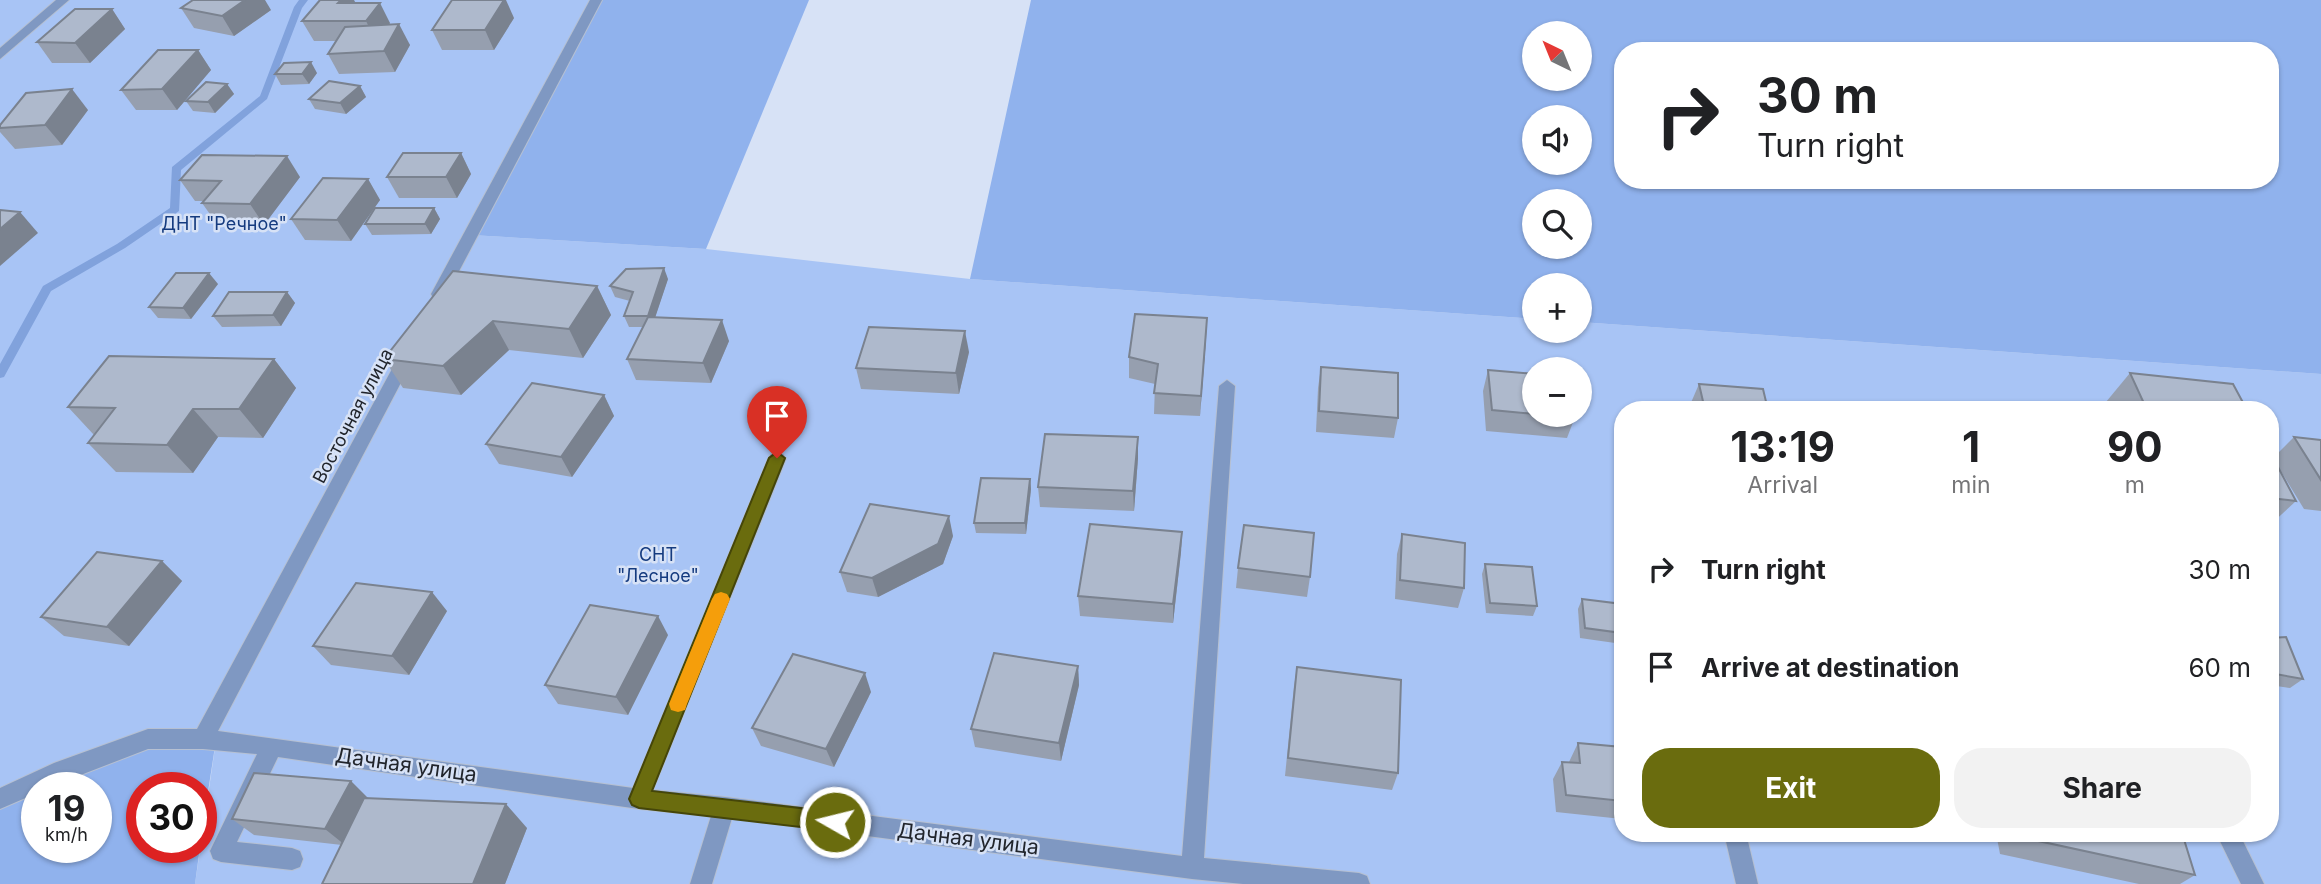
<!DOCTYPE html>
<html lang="en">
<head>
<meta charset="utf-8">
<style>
  :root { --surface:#fff; --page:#f2f2f2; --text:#202124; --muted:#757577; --accent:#6a6c0e }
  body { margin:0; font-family:Inter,sans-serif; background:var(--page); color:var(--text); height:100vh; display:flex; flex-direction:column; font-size:26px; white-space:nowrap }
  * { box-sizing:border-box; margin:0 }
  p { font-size:23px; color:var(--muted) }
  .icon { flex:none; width:38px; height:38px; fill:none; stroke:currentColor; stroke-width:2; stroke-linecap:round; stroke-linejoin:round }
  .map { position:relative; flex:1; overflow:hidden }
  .panel { position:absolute; left:1614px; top:401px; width:665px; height:441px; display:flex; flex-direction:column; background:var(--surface); border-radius:28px; box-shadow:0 2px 5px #0004 }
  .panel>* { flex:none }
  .hud { position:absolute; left:1614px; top:42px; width:665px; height:147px; border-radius:28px; box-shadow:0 2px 5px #0004; background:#fff; color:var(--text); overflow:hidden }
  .needle { width:46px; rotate:317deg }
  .fabs { position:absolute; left:1522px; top:21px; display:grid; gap:14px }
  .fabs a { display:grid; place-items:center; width:70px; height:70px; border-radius:50%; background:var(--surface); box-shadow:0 2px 5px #0004; font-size:35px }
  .speed { position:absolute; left:21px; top:772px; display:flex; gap:14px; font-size:35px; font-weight:700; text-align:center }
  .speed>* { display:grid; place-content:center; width:91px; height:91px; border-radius:50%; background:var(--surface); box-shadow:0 2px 5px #0004; line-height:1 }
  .speed small { font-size:18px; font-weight:400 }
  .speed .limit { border:10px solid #d22; background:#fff; color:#111 }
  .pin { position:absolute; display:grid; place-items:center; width:60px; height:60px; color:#fff; margin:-72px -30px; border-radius:50% 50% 50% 0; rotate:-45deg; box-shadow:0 0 7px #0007 }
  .pin .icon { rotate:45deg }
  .me { position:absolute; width:77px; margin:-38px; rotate:278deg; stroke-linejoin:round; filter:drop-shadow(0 0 5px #0008) }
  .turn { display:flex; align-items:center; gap:24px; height:147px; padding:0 28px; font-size:32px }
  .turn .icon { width:91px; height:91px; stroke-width:2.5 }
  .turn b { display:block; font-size:49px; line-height:60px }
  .eta { display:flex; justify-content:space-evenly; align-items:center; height:119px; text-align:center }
  .eta b { font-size:42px; font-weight:700; line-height:49px }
  .primary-button { display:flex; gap:14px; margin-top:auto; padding:14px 28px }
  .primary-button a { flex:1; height:80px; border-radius:28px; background:var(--accent); color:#fff; font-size:28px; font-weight:700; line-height:80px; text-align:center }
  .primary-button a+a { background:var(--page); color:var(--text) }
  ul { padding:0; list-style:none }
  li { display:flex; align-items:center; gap:21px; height:98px; padding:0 28px }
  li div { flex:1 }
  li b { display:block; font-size:26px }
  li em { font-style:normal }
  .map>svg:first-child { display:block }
  .green { fill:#a8c4f5; fill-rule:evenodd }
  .forest { fill:#90b2ed; fill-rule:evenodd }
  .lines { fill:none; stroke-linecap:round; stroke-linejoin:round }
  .stream { fill:#81a2dc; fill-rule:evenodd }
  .minor-casing { stroke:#b6c0d2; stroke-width:2 }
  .minor { fill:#7f98c2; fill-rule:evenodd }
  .wall { fill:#969faf }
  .shaded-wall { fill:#7a828f }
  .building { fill:#aeb9cc; stroke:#7a828f; stroke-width:2 }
  .route { fill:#6a6c0e; stroke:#454609; stroke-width:2 }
  .slow { fill:#f59e0b }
  .labels { text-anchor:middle; stroke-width:5; stroke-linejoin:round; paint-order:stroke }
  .park-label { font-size:18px; fill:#153b7f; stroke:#d7e2f6 }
  .street-label { font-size:18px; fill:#21252c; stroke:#d7e2f6 }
  .near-street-label { font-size:21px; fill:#21252c; stroke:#d7e2f6 }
</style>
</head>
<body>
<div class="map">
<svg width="2321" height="884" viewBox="0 0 2321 884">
  <rect width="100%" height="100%" fill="#d7e2f6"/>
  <!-- green -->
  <path class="green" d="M0,0H596L471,235L706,249L970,279L1535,319V331H1580V322L2321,374V884H195L216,741L148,739L0,799ZM1535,369H1580V415H1535ZM1622,410H2270V833H1622Z"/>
  <!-- forest -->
  <g class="forest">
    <path d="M596,0H809L706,249L471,235Z"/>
    <path d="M1031,0H2321V374L1580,322V285H1535V319L970,279ZM1535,33H1580V79H1535ZM1622,51H2270V180H1622ZM1535,117H1580V163H1535ZM1535,201H1580V247H1535Z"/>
    <path d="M148,739L216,740L201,837V788H142V847H200L195,884H0V799ZM37,788H96V847H37Z"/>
  </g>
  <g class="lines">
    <!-- stream -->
    <path class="stream" d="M299,0H308L302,8L267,99L181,170L179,211L125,248L51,291L4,377L0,378V364L43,286L117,244L170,208L172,167L260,96L294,7Z"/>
    <defs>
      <g id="minor">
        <path d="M56,0H69L0,59V48Z"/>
        <path d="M590,0H602L447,294L439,299L433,298L431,294Z"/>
        <path d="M407,350L415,356L218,731L633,788L768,459L771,454H783L786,459L653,790L725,797L1182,856L1219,386L1227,380L1235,386L1204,858L1359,873L1367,876L1370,884H1243L1192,879L732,818L712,884H690L711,816L639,809L278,757L237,842L292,848L300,851L303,859L300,867L292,870L221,862L213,859L210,851L257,754L203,749H148L47,788H37V793L0,809V788L54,763L148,729H197L399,356Z"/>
        <path d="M1724,833H1746L1758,884H1736Z"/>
        <path d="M2216,833H2239L2264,884H2241Z"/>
      </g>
    </defs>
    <!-- minor casing -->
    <use href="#minor" class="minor-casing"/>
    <!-- minor -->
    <use href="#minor" class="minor"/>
  </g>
  <!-- wall -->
  <g class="wall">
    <path d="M356,3L390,23L389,25L410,45L395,72L339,74L328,54L336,41H314L302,21Z"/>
    <path d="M181,8L271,10L234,36L194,28Z"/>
    <path d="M112,9L125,29L90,63H52L37,42Z"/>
    <path d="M514,18L494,50H442L432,30Z"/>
    <path d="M198,50L211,70L177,110H136L121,90Z"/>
    <path d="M317,73L309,84L281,85L275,74Z"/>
    <path d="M227,84L234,94L215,113L193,111L186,101Z"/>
    <path d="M360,86L366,97L346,114L315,109L309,99Z"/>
    <path d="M88,110L62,145L15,149L0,132V125Z"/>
    <path d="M461,153L471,174L457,198H399L387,177Z"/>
    <path d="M300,177L264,225L217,224L202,203L204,201H195L180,180Z"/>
    <path d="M368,179L380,200L351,241L305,240L291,219Z"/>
    <path d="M434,208L440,219L431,234L372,235L365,224Z"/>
    <path d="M668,279L655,317L729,341L711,383L636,380L627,359L643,327H629L624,316L630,301L615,297L610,286Z"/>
    <path d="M218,284L191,319L158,318L149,307Z"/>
    <path d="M597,286L611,315L583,358L509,350L461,395L403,388L384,359Z"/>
    <path d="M287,292L295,303L281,326L222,327L213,316Z"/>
    <path d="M1206,339L1200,416L1154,414L1155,384L1129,378V357Z"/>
    <path d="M969,352L959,394L861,389L856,368Z"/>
    <path d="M274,359L296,388L263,438L218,437L193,473L116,472L88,443L94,435L68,407Z"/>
    <path d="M1321,367L1398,418L1394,438L1316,432L1318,388Z"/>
    <path d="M1488,370L1535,374V415H1575V417L1567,438L1486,431L1483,391Z"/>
    <path d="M2130,373L2247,410H2109L2106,402Z"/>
    <path d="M1699,384L1768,410H1691L1690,405Z"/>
    <path d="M604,395L614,416L572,477L499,464L486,444Z"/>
    <path d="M1138,437V458L1134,511L1040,507L1038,487Z"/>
    <path d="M2294,437L2321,440V511L2304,509L2274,460L2296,501L2270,525V452L2273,458Z"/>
    <path d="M1030,479L1031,489L1026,534L976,533L974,523Z"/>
    <path d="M1182,532L1181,552L1173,623L1080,616L1078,596Z"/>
    <path d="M1402,534L1464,588L1458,608L1395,599L1397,554Z"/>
    <path d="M953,536L943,564L878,597L847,592L840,572Z"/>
    <path d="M162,561L182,581L129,646L64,636L41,617Z"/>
    <path d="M1485,564L1537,606L1533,616L1486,613L1482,574Z"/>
    <path d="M1238,568L1310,577L1307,597L1236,588Z"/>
    <path d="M1582,599L1622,604V644L1580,638L1578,609Z"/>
    <path d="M447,611L409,675L331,665L313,646Z"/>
    <path d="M668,635L628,715L558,704L545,685Z"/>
    <path d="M2270,638L2303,679L2290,688L2270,685Z"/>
    <path d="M1078,666L1079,685L1061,761L975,747L971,729Z"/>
    <path d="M1297,667L1398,773L1392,790L1285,776L1294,686Z"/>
    <path d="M871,692L834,767L761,746L752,728Z"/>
    <path d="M1578,743L1622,747V819L1556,812L1553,779L1562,762H1569Z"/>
    <path d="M369,799L527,828L505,884H322L342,845L254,835L232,819Z"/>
    <path d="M1880,833H1921L1916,838Z"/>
    <path d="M1996,833H2182L2195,875L2180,884H2139L2000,854Z"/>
  </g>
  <!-- shaded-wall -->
  <g class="shaded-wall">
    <path d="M245,0H265L271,10L234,36L222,16Z"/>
    <path d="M341,0H354L360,11L338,3Z"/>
    <path d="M504,0H506L514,18L494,50L485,30Z"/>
    <path d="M380,3L390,23L376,41L366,21Z"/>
    <path d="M112,9L125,29L90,63L75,43Z"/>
    <path d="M399,24L410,45L395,72L384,51Z"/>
    <path d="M198,50L211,70L177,110L162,89Z"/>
    <path d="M311,62L317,73L309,84L302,74Z"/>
    <path d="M227,84L234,94L215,113L208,102Z"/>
    <path d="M360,86L366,97L346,114L340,103Z"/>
    <path d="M72,89L88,110L62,145L45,125Z"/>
    <path d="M461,153L471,174L457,198L446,177Z"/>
    <path d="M287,156L300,177L264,225L250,204Z"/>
    <path d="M368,179L380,200L351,241L337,220Z"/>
    <path d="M434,208L440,219L431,234L425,224Z"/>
    <path d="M20,212L38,233L0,266V229Z"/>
    <path d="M664,268L668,279L652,327L648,316Z"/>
    <path d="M209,273L218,284L191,319L183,308Z"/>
    <path d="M597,286L611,315L583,358L569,329Z"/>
    <path d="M287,292L295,303L281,326L273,315Z"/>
    <path d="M1207,318L1206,339L1200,416L1201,396Z"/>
    <path d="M722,320L729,341L711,383L703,363Z"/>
    <path d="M493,321L509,350L461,395L443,366Z"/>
    <path d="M965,331L969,352L959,394L956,373Z"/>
    <path d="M274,359L296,388L263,438L239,409Z"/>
    <path d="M604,395L614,416L572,477L561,457Z"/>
    <path d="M193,409L218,437L193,473L167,445Z"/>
    <path d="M1138,437V458L1134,511L1133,491Z"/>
    <path d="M1030,479L1031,489L1026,534L1025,523Z"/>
    <path d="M949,516L953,536L943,564L878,597L872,578Z"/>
    <path d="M1182,532L1181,552L1173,623V604Z"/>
    <path d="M162,561L182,581L129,646L107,627Z"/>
    <path d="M432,592L447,611L409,675L392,656Z"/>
    <path d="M658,616L668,635L628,715L616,697Z"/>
    <path d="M1078,666L1079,685L1061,761L1059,743Z"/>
    <path d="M865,673L871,692L834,767L826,749Z"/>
    <path d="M351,781L369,799L345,845L325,829Z"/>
    <path d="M506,804L527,828L505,884H473Z"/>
  </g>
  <!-- building -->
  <g class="building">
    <path d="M193,0H245L222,16L181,8Z"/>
    <path d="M320,0H341L338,3H380L366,21H302Z"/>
    <path d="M452,0H504L485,30H432Z"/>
    <path d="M75,9H112L75,43L37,42Z"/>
    <path d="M399,24L384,51L328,54L345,27Z"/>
    <path d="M158,50H198L162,89L121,90Z"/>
    <path d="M311,62L302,74H275L284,63Z"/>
    <path d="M329,81L360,86L340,103L309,99Z"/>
    <path d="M206,82L227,84L208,102L186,101Z"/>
    <path d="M72,89L45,125L0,128V125L26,93Z"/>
    <path d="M403,153H461L446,177H387Z"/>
    <path d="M202,155L287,156L250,204L202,203L221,181L180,180Z"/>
    <path d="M323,178L368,179L337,220L291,219Z"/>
    <path d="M375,208H434L425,224H365Z"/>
    <path d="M0,210L20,212L0,229Z"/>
    <path d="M664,268L648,316H624L633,292L610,286L626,269Z"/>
    <path d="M453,271L597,286L569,329L493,321L443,366L384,359Z"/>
    <path d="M176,273H209L183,308L149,307Z"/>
    <path d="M229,292H287L273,315L213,316Z"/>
    <path d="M1135,314L1207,318L1201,396L1154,393L1158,364L1129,357Z"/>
    <path d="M648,317L722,320L703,363L627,359Z"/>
    <path d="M869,327L965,331L956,373L856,368Z"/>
    <path d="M109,356L274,359L239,409H193L167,445L88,443L115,408L68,407Z"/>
    <path d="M1321,367L1398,373V418L1319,411Z"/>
    <path d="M1488,370L1535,374V414L1492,410Z"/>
    <path d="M2130,373L2233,384L2247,410H2147Z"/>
    <path d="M532,383L604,395L561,457L486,444Z"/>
    <path d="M1699,384L1763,389L1768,410H1705Z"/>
    <path d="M1914,406L1950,410H1915Z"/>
    <path d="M1546,415H1575V417Z"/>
    <path d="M1045,434L1138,437L1133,491L1038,487Z"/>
    <path d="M2294,437L2321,440V480Z"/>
    <path d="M2270,452L2296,501L2270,498Z"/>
    <path d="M981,478L1030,479L1025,523H974Z"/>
    <path d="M870,504L949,516L938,544L872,578L840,572Z"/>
    <path d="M1090,524L1182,532L1173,604L1078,596Z"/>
    <path d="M1244,525L1314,533L1310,577L1238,568Z"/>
    <path d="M1402,534L1465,543L1464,588L1400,580Z"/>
    <path d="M97,552L162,561L107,627L41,617Z"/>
    <path d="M1485,564L1532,567L1537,606L1490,603Z"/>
    <path d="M356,583L432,592L392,656L313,646Z"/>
    <path d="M1582,599L1622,604V633L1585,628Z"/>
    <path d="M590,605L658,616L616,697L545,685Z"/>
    <path d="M2286,637L2303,679L2270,673V638Z"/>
    <path d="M994,653L1078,666L1059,743L971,729Z"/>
    <path d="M793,654L865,673L826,749L752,728Z"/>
    <path d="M1297,667L1401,680L1398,773L1288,758Z"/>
    <path d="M1578,743L1622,747V801L1566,795L1562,762L1580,763Z"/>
    <path d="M254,773L351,781L325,829L232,819Z"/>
    <path d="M364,798L506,804L473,884H322Z"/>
    <path d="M2019,833H2182L2195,875L2020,837Z"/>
  </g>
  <!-- route -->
  <path class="route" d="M777,452L785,458L652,791L835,812L842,815L845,822L842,828L835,831L639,808L632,805L629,799L769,458Z"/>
  <!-- slow -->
  <path class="slow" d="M721,592L727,594L730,599L687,704L685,710L678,712L671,710L669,704L712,599L715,594Z"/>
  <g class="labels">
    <!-- park labels -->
    <g class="park-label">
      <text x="224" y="230">ДНТ "Речное"</text>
      <text x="658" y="561">СНТ<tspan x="658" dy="21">"Лесное"</tspan></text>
    </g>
    <!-- street labels -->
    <g class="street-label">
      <text transform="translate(353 416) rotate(-62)" y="6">Восточная улица</text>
    </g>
    <!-- near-street labels -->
    <g class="near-street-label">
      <text transform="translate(406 765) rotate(8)" y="7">Дачная улица</text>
      <text transform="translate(968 839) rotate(7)" y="7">Дачная улица</text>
    </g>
  </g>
</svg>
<div class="fabs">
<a><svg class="needle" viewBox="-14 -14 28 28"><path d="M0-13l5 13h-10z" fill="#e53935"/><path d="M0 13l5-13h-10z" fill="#757577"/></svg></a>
<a><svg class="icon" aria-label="sound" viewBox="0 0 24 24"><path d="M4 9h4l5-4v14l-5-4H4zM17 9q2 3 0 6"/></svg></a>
<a><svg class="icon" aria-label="search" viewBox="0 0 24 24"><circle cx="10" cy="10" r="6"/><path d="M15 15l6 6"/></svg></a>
<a>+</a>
<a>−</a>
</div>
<div class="speed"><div>19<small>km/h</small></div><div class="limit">30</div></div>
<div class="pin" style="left:777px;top:458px;background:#d93025"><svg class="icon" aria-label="arrive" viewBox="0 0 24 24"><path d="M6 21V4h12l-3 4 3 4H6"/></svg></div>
<svg class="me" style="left:835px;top:822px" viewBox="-20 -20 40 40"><circle r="17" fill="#6a6c0e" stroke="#fff" stroke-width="3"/><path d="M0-11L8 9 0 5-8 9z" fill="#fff"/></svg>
<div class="hud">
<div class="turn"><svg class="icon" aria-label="right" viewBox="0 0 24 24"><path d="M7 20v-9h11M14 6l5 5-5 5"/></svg><div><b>30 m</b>Turn right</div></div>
</div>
<section class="panel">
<div class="eta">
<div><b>13:19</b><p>Arrival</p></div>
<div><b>1</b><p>min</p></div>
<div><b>90</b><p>m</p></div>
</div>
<ul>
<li><svg class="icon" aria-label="right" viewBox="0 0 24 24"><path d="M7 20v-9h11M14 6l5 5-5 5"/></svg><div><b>Turn right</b></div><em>30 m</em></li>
<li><svg class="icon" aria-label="arrive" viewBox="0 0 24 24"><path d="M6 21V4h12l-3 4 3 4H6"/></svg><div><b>Arrive at destination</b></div><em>60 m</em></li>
</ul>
<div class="primary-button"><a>Exit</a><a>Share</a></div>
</section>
</div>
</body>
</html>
